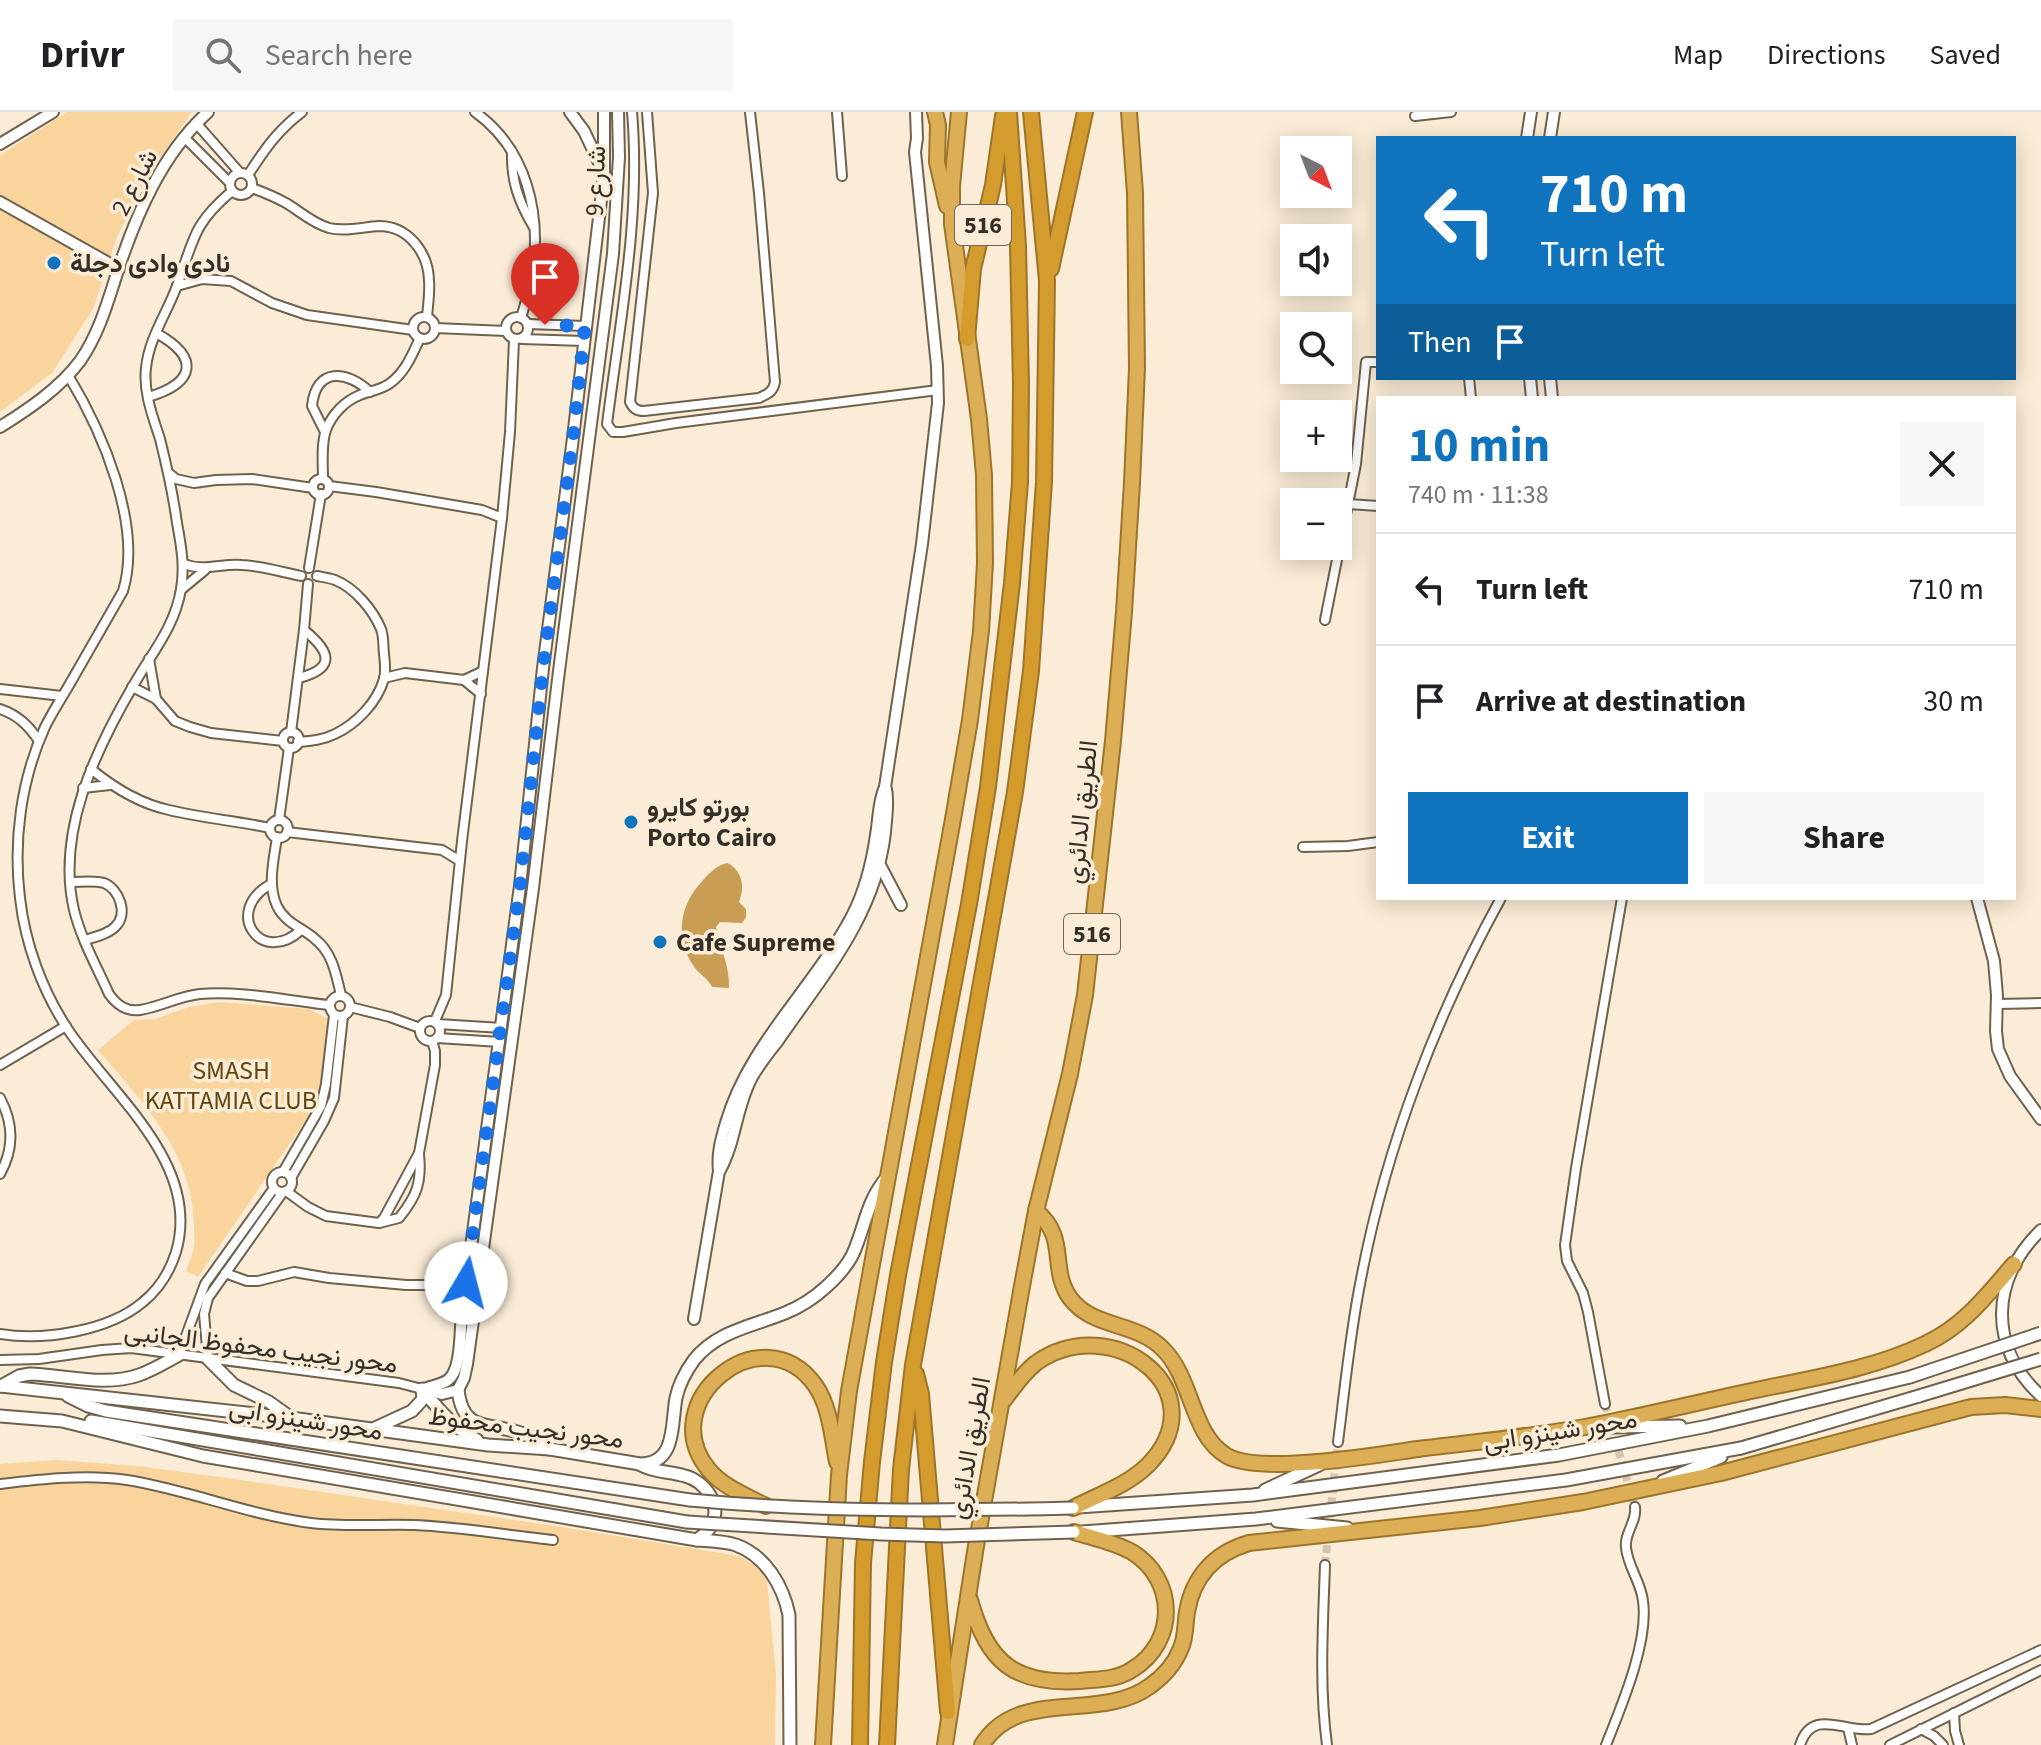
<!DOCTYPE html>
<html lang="en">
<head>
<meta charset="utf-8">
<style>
  :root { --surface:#fff; --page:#f6f6f6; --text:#202124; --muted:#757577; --line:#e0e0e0; --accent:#1073be }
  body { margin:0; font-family:"Source Sans 3",Vazirmatn,sans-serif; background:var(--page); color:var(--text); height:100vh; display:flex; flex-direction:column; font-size:30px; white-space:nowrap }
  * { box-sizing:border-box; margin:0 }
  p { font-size:26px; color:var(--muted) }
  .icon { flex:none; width:44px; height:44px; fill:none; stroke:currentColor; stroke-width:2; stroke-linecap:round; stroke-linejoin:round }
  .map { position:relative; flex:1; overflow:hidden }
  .sheet { position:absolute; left:1376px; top:284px; width:640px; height:504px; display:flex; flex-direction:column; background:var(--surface); border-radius:0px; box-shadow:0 4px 20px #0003 }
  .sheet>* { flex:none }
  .top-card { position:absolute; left:1376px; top:24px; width:640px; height:244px; border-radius:0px; box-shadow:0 4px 20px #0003; background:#1073be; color:#fff; overflow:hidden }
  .needle { width:52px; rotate:138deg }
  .controls { position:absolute; left:1280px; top:24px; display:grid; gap:16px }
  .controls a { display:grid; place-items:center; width:72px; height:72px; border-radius:0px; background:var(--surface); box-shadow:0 4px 20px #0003; font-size:40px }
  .pin { position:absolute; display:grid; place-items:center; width:68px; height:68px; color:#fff; margin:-82px -34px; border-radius:50% 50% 50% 0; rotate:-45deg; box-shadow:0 0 8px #0007 }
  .pin .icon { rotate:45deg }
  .me { position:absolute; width:88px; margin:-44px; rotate:8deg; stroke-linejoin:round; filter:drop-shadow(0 0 6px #0008) }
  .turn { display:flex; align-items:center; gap:28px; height:168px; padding:0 32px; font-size:36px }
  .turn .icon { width:104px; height:104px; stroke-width:2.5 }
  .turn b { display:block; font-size:56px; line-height:68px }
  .then { display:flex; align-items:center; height:76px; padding:0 32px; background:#0003; gap:16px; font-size:30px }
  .round { display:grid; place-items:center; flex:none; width:84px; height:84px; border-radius:0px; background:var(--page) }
  .overview { display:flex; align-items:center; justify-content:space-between; height:136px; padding:0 32px }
  h1 { font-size:48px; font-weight:700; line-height:60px; color:var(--accent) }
  .cta { display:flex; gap:16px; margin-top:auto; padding:16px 32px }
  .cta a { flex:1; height:92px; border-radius:0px; background:var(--accent); color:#fff; font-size:32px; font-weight:700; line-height:92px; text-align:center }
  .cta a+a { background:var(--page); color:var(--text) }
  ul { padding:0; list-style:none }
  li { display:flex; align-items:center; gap:24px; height:112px; padding:0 32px; border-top:2px solid var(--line) }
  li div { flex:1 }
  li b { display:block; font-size:30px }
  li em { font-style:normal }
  header { display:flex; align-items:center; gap:48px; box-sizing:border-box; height:112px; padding:0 40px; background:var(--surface); border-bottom:2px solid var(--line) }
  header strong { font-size:38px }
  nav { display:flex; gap:44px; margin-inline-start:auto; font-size:28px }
  .search { width:560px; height:72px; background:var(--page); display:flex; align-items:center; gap:20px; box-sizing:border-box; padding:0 28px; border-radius:0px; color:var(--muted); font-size:30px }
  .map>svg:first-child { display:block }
  .green { fill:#f9d59d }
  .water { fill:#c89d54 }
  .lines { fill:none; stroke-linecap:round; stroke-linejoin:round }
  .minor-tunnel { stroke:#d2c6b3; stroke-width:8; stroke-dasharray:8 4; stroke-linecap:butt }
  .minor-casing { stroke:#6e624f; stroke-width:12 }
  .tertiary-casing { stroke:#6e624f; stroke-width:14 }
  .secondary-casing { stroke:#6e624f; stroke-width:15 }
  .trunk-casing { stroke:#9c752b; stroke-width:18 }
  .motorway-casing { stroke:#9c752b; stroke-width:18 }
  .minor { stroke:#fff; stroke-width:8 }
  .tertiary { stroke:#fff; stroke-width:10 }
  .secondary { stroke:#fff; stroke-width:11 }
  .trunk { stroke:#dcaf57; stroke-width:14 }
  .motorway { stroke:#d49b2d; stroke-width:14 }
  .secondary-bridge-casing { stroke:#6e624f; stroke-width:15; stroke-linecap:butt }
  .secondary-bridge { stroke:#fff; stroke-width:11 }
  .route { stroke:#1a73e8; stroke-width:14; stroke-dasharray:0 25.2 }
  .poi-dot { fill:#1073be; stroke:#faecd6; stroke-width:3 }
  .labels { text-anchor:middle; stroke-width:7; stroke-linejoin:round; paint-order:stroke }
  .shield { fill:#faecd6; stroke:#6f685b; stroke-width:2 }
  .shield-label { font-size:24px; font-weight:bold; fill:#342f26 }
  .street-label { font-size:26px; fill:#342f26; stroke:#faecd6 }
  .poi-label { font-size:26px; font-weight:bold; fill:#342f26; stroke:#faecd6; text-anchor:start }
  .park-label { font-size:26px; fill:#63460b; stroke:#faecd6 }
</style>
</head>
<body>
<header>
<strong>Drivr</strong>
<div class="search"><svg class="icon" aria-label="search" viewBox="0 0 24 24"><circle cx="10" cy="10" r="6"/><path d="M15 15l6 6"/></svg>Search here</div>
<nav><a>Map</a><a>Directions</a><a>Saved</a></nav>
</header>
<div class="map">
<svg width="2041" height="1633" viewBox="0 0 2041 1633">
  <rect width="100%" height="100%" fill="#faecd6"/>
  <!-- green -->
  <g class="green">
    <path d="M67,0H192L150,60L117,125L93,197L52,261L0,300V43Z"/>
    <path d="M219,890L309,897L328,907L319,989L198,1165L186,1159C189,1151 192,1143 194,1135C195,1129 194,1123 194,1117C195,1042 143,991 98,938L134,908L155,907L189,895Z"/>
    <path d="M55,1348L138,1354L227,1366L562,1415L739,1444L761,1457L767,1470L776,1561L775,1633H0V1352Z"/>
  </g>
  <!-- water -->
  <path class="water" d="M727,751C737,755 743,766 742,777C742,782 740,786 739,790L746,797V805L742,811L720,810L716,815C720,835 730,855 729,876L712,875C708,866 700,863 695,856C676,830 678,798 698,774C707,764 714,754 727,751Z"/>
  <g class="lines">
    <!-- minor-tunnel -->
    <g class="minor-tunnel">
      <path d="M1605,1292L1635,1395"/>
      <path d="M1325,1453L1338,1330"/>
    </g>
    <defs>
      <g id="minor">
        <path d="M475,0C527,37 542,102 532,163C530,177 525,192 521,206"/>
        <path d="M632,0C641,104 620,209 607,312L613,320H623L676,311L938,278"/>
        <path d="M647,0L653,81L630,290C633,296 636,299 644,299L759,286C768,282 773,280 775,270L759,81L750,0"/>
        <path d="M837,0L842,64"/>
        <path d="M1415,4L1451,0"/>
        <path d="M196,11L240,61"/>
        <path d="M184,25L230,71"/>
        <path d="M512,40C511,69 519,90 533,114"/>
        <circle cx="241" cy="72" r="11"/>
        <path d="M248,63C265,37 277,19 302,0"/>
        <path d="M252,76C263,80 275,85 286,91C301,100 312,111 329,116C345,120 363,115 379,114C408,114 428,140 429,168C430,180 428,193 427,205"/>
        <path d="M232,79C193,112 194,127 178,171C168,200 149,225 146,256C143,280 153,305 160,327C167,355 173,382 177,411C181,433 185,454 181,477C175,515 151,542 133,574C95,639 56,721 74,798C81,827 97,855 109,882C117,893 126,900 140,898C160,895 179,884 200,882C238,878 290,889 329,893"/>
        <path d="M184,153L202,167"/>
        <path d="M177,174L202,167L231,169L272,191L307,203L413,218"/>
        <circle cx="517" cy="216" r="11"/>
        <circle cx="424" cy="216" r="11"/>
        <path d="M528,212L585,214"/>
        <path d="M435,216L506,219"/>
        <path d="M522,227L584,229"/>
        <path d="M1469,266L1471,286"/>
        <path d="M148,285C196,271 200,245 156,221"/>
        <path d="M325,320L312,294C316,255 347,258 370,280"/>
        <path d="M170,362L176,367L194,371L216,368L252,367L313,376"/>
        <path d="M323,367C323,352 321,332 326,318C332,302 345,289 360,283C370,279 380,278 389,272C405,261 412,243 420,226"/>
        <circle cx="321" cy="375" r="8"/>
        <path d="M329,374L376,380L482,398L502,406"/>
        <path d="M1348,392L1378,394"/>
        <path d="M184,452C204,460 222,451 242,453C262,454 282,460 301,464"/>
        <path d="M309,456L321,382"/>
        <path d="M182,477L205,458"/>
        <path d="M1325,508L1356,352L1366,250H1378"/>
        <path d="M149,547L156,587"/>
        <path d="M299,566C337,556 330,539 304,518"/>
        <path d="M384,566L405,561L464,568L483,559"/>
        <path d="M464,568L481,582"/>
        <path d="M132,575L156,587L175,609L190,615L211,621L283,629"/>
        <path d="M0,577L62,584"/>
        <path d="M0,597C18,603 29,614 39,629"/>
        <path d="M291,620L304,518L308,472"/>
        <circle cx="291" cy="628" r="8"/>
        <path d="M298,630C311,629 323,628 335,622C356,612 377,591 384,567C386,560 385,550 384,542C383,534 384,525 381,517C373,498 355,476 335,468C329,466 322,465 317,464"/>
        <path d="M91,657C113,675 141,692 169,698C202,706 237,709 270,716"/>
        <path d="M83,676L110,673"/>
        <path d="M279,708L289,636"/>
        <circle cx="279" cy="717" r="9"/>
        <path d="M287,720L442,738L460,749"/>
        <path d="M277,725C274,747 267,773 277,794C285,811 303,816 315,827C333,841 336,863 341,883"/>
        <path d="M1303,735L1348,734L1378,730"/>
        <path d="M71,770C81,770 94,768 104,771C119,777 129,802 115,815C108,822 95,825 85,828"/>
        <path d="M271,772C222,799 261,855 301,818"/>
        <circle cx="340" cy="894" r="10"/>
        <path d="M1997,892L2041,891"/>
        <path d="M350,895L390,905L420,916"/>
        <circle cx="430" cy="919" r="10"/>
        <path d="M435,909L446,883L462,729L502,406L510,320L514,228"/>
        <path d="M438,912L502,916"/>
        <path d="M437,926L500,930"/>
        <path d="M0,953L66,914"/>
        <path d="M0,986C14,1012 14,1037 0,1062"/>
        <path d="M283,1060L321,994L326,972L334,903"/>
        <circle cx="282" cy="1070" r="10"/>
        <path d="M291,1066L324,1009L334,986L343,904"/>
        <path d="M286,1079L308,1095L326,1104L379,1111L384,1106L419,1041L435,953V939L432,929"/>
        <path d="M379,1111L399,1106C417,1084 422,1070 419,1042"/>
        <path d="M225,1161L247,1169H258L294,1160L329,1166L406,1173H438"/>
        <path d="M0,1222C44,1229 109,1219 143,1190C159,1177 170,1159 176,1140C202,1051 110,982 67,916C42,878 25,831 20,786C13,729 21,668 45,615C53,599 63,584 72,568C89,538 106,509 123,479C143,413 102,319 68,263"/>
        <path d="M179,1243L205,1172L274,1076"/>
        <path d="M208,1247L204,1202L208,1186L283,1080"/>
        <path d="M0,1248L39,1247L102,1238L131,1236L399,1271L422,1277"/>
        <path d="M1605,1292L1588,1200L1583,1181L1567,1149L1565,1133L1576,1056L1622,786"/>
        <path d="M1338,1330C1345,1275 1350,1221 1361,1167C1386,1035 1436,904 1501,786"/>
        <path d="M0,1372C42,1367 86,1362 127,1368C190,1378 248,1403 311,1411C345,1415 380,1412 414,1413C461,1415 507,1423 553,1428"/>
        <path d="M1325,1453C1323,1513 1319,1573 1327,1633"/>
        <path d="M1954,1601L1955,1619L1959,1633"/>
        <path d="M1848,1616L1852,1633"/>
        <path d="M1921,1617L1934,1624L1943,1633"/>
        <path d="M1606,1633C1621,1595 1649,1530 1643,1489C1641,1470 1628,1455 1626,1436C1624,1421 1637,1410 1635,1395"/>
        <path d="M1800,1633C1812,1595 1845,1621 1871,1617L2041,1538"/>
        <path d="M1890,1633L2041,1558"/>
      </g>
      <g id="tertiary">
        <path d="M570,0L584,19L602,57"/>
        <path d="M1527,26L1531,0"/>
        <path d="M1550,26L1554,0"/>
        <path d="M0,32L53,0"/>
        <path d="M0,90L119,157"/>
        <path d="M1530,266L1532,286"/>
        <path d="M1550,266L1552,286"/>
        <path d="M0,315C29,297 60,276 80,249C99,222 108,189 118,158C137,101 162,42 208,0"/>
        <path d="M880,753L901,793"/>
        <path d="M1977,786L1994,849L1997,883L1996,919L1998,937L2010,964L2041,1007"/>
        <path d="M720,1058C736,1029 736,994 752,965C759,953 768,941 777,930C823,863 876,803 885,720C886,705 889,691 886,677"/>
        <path d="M2041,1118C1990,1167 1988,1236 2041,1284"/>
        <path d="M694,1207L719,1059C717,1042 721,1028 726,1011C749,932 814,876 852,804C865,779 872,751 876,723C879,707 878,690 885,675L922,432L938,291L937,254L915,40L917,26L916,0"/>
        <path d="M422,1277L442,1282L458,1278L464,1266L467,1252L533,776L559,559L613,142L619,45L618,0"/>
        <path d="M424,1277C431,1274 442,1273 448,1268C462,1258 460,1217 462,1201L520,774L543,556L573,326L604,63V0"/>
      </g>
      <g id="secondary">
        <path d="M208,1247L234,1273L269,1290L290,1305"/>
        <path d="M0,1274L291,1306L488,1333L550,1337L640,1352C677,1352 671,1312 676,1286C679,1272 686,1259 694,1248C717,1219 753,1214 785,1201C800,1195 814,1186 826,1175C837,1165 850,1151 855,1137C866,1110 867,1089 887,1065"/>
        <path d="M1,1274L19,1264L30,1262C66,1263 104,1275 139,1263C153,1258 166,1250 179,1243"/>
        <path d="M422,1277C438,1297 454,1316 477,1328"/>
        <path d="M458,1278C463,1321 488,1310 521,1321C531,1324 540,1330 549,1337"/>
        <path d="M68,1284L88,1294L106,1299L690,1388"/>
        <path d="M0,1304L62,1309L203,1344L697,1428C710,1429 724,1429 736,1433C766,1444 783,1474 789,1503L790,1633"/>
        <path d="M91,1309L687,1410"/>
        <path d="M1609,1315L1680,1314"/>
        <path d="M375,1316L412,1299L423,1287L422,1278"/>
        <path d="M641,1353C655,1361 670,1359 685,1364C705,1369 723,1394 711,1414C708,1420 702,1424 697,1428"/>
        <path d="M1663,1369L1721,1345"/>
        <path d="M1265,1378L1319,1353"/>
        <path d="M1078,1395L1253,1383L1559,1343L1708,1314L1910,1265"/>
        <path d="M1277,1409L1347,1416"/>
        <path d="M1082,1420L1256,1407L1566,1368L1741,1336L1919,1284"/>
      </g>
      <g id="trunk">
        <path d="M935,0L938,13L937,50L947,94"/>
        <path d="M1036,1099C1069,1126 1049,1157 1070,1186C1093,1217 1135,1209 1163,1237C1193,1267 1191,1323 1227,1344C1261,1363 1376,1343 1418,1337C1474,1330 1530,1325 1585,1315C1643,1304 1699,1290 1756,1278C1813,1266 1873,1257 1925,1232C1963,1215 1987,1183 2014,1152"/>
        <path d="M1004,1288C1014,1275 1023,1261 1036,1251C1112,1197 1220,1279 1148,1353C1128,1373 1098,1383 1073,1396"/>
        <path d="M766,1394C747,1384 723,1375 709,1358C652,1290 763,1200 815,1273C830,1294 832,1325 837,1350"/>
        <path d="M970,1488C987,1550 1014,1573 1080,1569C1099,1567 1117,1568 1133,1557C1178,1529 1176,1467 1132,1440C1114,1430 1093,1426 1074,1420"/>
        <path d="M823,1633L839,1363L849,1279L953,707L970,608L981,519L985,451L984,363L979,307L952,112V74L959,0"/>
        <path d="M945,1633L975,1440L1022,1174L1036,1099L1070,962L1085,883L1113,629L1124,500L1132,371L1137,256L1135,81L1129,0"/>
        <path d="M982,1633C1018,1574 1100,1611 1150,1574C1163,1565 1175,1551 1181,1536C1186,1525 1185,1511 1187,1500C1193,1464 1215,1441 1249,1431L1480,1406L1583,1390L1721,1361L1971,1295L2005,1293L2041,1297"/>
      </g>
      <g id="motorway">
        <path d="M1051,157L1085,0"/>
        <path d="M967,227L973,157L993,73L1003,4"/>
        <path d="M916,1262L921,1282L948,1600"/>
        <path d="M860,1633L863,1451L872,1350L884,1250L898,1163L969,792L988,675L1012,471L1020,370L1021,272L1018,134L1009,0"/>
        <path d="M887,1633L901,1357L913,1253L1015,680L1031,559L1044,370L1047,169L1031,0"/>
      </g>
    </defs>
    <!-- minor casing -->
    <use href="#minor" class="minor-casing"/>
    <!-- tertiary casing -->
    <use href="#tertiary" class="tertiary-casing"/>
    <!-- secondary casing -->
    <use href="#secondary" class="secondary-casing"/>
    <!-- trunk casing -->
    <use href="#trunk" class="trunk-casing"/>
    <!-- motorway casing -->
    <use href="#motorway" class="motorway-casing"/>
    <!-- minor -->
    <use href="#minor" class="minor"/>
    <!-- tertiary -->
    <use href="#tertiary" class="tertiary"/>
    <!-- secondary -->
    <use href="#secondary" class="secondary"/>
    <!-- trunk -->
    <use href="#trunk" class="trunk"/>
    <!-- motorway -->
    <use href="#motorway" class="motorway"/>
    <defs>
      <g id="secondary-bridge">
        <path d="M1910,1265L2041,1221"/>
        <path d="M1919,1284L2041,1247"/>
        <path d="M690,1388C819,1400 944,1399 1073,1396"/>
        <path d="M687,1410L881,1422L945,1424L1074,1420"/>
      </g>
    </defs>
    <!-- secondary-bridge casing -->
    <use href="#secondary-bridge" class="secondary-bridge-casing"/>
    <!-- secondary-bridge -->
    <use href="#secondary-bridge" class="secondary-bridge"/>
  </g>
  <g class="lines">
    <!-- route -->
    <path class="route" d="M466,1171L520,774L543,556L573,326L585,214L545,213"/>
  </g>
  <!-- markers -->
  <g class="poi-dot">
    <circle cx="54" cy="151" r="8"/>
    <circle cx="631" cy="710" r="8"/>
    <circle cx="660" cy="830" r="8"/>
  </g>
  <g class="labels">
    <!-- shield labels -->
    <g class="shield">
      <rect x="955" y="93" width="56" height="40" rx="6"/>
      <rect x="1064" y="802" width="56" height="40" rx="6"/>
    </g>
    <g class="shield-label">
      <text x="983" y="121">516</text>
      <text x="1092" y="830">516</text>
    </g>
    <!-- street labels -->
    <g class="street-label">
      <text transform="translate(595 69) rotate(-88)" y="9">شارع 9</text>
      <text transform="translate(134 70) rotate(-63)" y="9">شارع 2</text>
      <text transform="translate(1081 700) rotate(-84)" y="9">الطريق الدائري</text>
      <text transform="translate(261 1235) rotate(7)" y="9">محور نجيب محفوظ الجانبى</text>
      <text transform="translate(306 1307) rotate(9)" y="9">محور شينزو ابى</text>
      <text transform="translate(526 1315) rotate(7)" y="9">محور نجيب محفوظ</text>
      <text transform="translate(1560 1318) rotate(-9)" y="9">محور شينزو ابى</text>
      <text transform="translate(969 1336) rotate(-80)" y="9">الطريق الدائري</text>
    </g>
    <!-- poi labels -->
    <g class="poi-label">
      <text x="70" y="160">نادى وادى دجلة</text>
      <text x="647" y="704">بورتو كايرو<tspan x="647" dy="30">Porto Cairo</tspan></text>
      <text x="676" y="839">Cafe Supreme</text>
    </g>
    <!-- park labels -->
    <g class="park-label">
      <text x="231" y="967">SMASH<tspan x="231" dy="30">KATTAMIA CLUB</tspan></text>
    </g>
  </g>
</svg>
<div class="controls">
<a><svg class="needle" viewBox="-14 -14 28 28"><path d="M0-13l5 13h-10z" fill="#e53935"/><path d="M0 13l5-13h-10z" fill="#757577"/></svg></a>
<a><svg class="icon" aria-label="sound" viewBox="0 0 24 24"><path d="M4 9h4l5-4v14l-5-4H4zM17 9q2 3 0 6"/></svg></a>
<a><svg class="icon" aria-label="search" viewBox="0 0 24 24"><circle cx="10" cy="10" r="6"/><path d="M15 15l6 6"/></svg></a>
<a>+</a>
<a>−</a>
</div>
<div class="pin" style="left:545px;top:213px;background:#d93025"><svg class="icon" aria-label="arrive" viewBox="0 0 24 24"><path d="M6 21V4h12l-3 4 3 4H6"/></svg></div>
<svg class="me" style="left:466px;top:1171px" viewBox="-20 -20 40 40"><circle r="19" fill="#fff"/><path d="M0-13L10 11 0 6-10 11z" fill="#1a73e8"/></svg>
<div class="top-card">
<div class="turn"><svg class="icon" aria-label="left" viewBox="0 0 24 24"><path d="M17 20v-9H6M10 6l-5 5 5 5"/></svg><div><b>710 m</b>Turn left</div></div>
<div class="then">Then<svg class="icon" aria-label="arrive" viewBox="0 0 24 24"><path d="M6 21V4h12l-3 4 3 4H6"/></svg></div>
</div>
<section class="sheet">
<div class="overview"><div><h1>10 min</h1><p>740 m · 11:38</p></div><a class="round"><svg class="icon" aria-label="close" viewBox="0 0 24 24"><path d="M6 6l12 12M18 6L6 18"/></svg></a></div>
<ul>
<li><svg class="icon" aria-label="left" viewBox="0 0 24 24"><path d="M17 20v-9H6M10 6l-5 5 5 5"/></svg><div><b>Turn left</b></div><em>710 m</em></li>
<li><svg class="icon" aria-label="arrive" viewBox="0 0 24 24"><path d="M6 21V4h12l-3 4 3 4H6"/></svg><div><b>Arrive at destination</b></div><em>30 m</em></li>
</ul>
<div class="cta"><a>Exit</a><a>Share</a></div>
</section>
</div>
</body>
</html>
